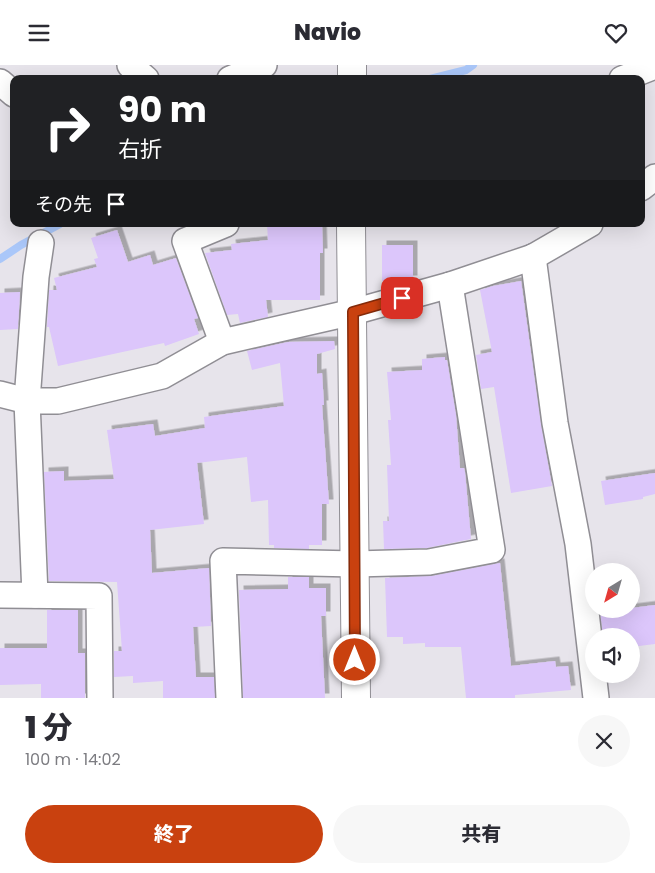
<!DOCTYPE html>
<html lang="ja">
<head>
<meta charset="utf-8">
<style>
  :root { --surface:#fff; --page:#f7f7f7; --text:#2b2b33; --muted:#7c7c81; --accent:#c9410f }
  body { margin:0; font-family:Poppins,"Noto Sans JP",sans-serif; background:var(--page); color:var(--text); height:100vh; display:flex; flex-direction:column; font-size:19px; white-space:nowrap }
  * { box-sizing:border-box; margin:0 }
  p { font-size:16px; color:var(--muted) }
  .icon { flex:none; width:28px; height:28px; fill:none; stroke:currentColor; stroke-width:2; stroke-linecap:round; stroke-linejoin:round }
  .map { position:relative; height:633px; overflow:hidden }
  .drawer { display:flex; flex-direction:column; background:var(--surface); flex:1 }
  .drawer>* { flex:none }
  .guide { position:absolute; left:10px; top:10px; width:635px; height:152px; border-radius:10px; box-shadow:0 5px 20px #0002; background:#202124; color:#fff; overflow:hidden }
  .needle { width:32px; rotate:217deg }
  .controls { position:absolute; left:585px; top:498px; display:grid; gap:10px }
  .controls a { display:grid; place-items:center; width:55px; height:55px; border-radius:50%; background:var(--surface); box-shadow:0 5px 20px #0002; font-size:25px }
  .pin { position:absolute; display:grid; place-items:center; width:42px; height:42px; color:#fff; margin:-21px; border-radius:10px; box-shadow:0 2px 8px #0006 }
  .me { position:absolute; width:55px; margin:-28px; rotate:0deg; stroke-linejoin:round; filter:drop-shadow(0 0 4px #0008) }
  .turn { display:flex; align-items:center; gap:18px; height:105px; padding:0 25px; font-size:22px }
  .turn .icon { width:65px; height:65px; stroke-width:2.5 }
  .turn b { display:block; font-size:35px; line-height:42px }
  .then { display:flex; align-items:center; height:48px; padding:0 25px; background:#0003; gap:10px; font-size:19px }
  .round { display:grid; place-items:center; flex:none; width:52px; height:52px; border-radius:26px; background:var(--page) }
  .headline { display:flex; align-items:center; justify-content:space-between; height:85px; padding:0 25px }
  h1 { font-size:30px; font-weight:800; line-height:38px }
  .button { display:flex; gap:10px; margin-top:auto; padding:10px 25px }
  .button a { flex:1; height:58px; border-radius:30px; background:var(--accent); color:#fff; font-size:20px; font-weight:800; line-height:58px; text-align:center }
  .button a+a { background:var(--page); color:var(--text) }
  header { display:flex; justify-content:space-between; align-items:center; height:65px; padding:0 25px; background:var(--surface); font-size:22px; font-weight:800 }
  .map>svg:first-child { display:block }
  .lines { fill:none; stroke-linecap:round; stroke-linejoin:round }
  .stream { stroke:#aac7f9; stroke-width:8 }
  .building { fill:#dcc6fb; filter:url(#shadow) }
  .minor-casing { stroke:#908e94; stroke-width:28 }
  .tertiary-casing { stroke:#908e94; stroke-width:30 }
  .minor { stroke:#fff; stroke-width:25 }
  .tertiary { stroke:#fff; stroke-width:28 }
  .route-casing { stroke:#832a0a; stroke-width:12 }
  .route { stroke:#c9410f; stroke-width:9 }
</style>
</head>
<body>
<header><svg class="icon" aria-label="menu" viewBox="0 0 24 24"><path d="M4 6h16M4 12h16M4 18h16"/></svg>Navio<svg class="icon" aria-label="heart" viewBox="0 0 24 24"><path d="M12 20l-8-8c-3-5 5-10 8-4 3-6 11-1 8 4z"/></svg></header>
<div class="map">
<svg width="655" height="633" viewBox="0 0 655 633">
  <defs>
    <filter id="shadow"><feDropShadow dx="4.5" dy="-4.5" stdDeviation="0" flood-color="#0004"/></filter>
  </defs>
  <rect width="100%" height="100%" fill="#e7e4eb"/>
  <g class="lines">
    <!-- stream -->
    <g class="stream">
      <path d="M430,14L466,5L473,0"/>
      <path d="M0,194L21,180L60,159"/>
    </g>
  </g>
  <!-- building -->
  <g class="building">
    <path d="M267,159H322L323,188H320V235H266L268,252L240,258L238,249L227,250L205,188L232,185L231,179L268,175Z"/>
    <path d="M117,165L128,197L150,190L153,200L176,193L198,253L194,254L199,269L165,281L164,278L58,301L49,262H47L49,225H57L54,213L97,202L94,194L98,193L91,173Z"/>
    <path d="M382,180H413V215L382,216Z"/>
    <path d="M521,216L541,360L552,421L511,428L494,322L481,324L476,290L492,287L480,225L493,221Z"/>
    <path d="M20,227L18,264L0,265V228Z"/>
    <path d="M334,276L335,284L317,289V309L322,308L324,340H322L329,439H322V480H309V484L274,483V480H269L268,435L251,437L247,392L197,398L204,459L150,465L152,508L209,503L211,561L193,562L196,612H214L215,633H163V616L133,618V611L114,612V586H122L117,517L49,516L44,407L64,406V416L114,414L107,365L153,359L155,371L205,363L204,352L284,341L280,298L252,305L247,286L288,277Z"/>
    <path d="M445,292V295H447L456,350L460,403H464L465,407L471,474L427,483L384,484L383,456H389L387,400H391L388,355H391L387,307L422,305V294Z"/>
    <path d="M655,408V429L643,432V434L605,440L601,416Z"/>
    <path d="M500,498L511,601L555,596L556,602L568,601L571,625L515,630V633H466L461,582H425V578L403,579V572H387L385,513L432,511Z"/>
    <path d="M288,512H309V523H326V551H321L325,633H243L239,525L288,524Z"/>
    <path d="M655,540V579L631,582V571H603L600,547Z"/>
    <path d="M47,545H78V588H85V633H41V619L0,620V583H47Z"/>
  </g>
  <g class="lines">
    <defs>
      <g id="minor">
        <path d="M130,0L146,14"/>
        <path d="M230,14L264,0"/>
        <path d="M622,14L655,1"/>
        <path d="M0,17L14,29"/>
        <path d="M641,123L655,112"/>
        <path d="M533,192L555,358L578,479L596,633"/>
        <path d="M222,277L185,176L226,159"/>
        <path d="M0,329L27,336H58L162,311L222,277L353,247L450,220L533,192L590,159"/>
        <path d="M0,530L99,531L100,633"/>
        <path d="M35,530L27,336L36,212L41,178"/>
        <path d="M229,633L223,496L355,499L429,497L492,485L450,220"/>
      </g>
      <g id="tertiary">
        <path d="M352,14V0"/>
        <path d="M351,159L356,633"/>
      </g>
    </defs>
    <!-- minor casing -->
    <use href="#minor" class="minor-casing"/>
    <!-- tertiary casing -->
    <use href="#tertiary" class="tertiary-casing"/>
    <!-- minor -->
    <use href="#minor" class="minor"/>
    <!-- tertiary -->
    <use href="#tertiary" class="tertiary"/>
  </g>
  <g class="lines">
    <defs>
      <path id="route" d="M355,595L353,247L402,233"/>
    </defs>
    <!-- route casing -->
    <use href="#route" class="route-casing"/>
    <!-- route -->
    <use href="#route" class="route"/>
  </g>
</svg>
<div class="controls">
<a><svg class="needle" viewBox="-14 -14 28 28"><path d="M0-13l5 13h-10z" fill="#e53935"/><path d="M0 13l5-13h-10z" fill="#7c7c81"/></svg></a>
<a><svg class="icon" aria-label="sound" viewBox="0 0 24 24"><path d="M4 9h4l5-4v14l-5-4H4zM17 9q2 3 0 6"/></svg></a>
</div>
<div class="pin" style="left:402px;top:233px;background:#d93025"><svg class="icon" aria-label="arrive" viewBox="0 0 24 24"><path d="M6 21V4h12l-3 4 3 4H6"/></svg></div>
<svg class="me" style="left:355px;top:595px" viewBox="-20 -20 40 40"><circle r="17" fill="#c9410f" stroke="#fff" stroke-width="3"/><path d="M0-11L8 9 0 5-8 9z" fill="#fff"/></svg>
<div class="guide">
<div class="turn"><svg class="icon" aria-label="right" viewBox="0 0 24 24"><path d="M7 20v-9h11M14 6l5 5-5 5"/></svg><div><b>90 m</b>右折</div></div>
<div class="then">その先<svg class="icon" aria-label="arrive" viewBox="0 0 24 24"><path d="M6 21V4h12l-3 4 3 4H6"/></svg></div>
</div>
</div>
<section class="drawer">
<div class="headline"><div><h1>1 分</h1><p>100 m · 14:02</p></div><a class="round"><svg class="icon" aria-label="close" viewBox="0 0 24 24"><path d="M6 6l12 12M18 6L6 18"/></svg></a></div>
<div class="button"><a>終了</a><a>共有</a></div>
</section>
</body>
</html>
